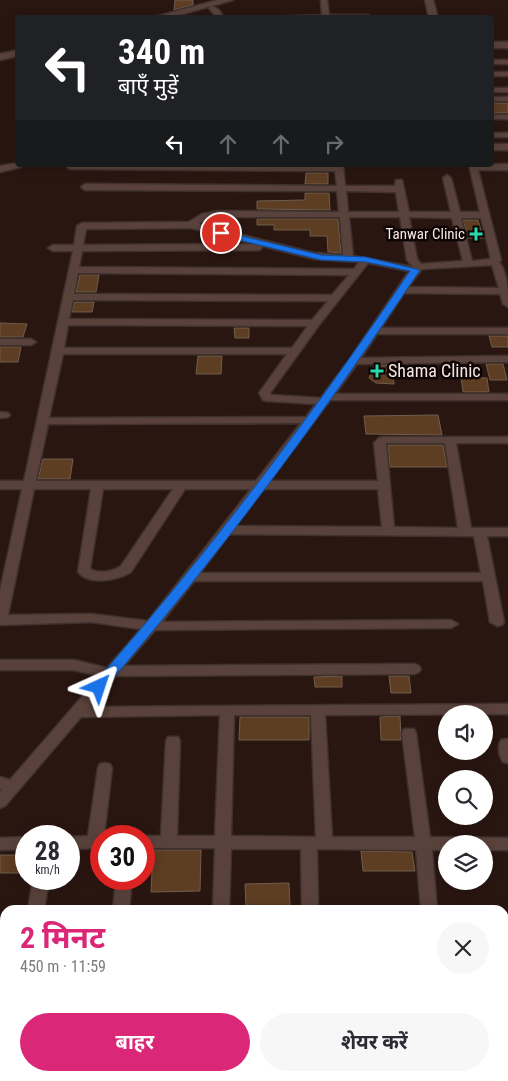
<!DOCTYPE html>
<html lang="hi">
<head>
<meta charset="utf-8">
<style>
  :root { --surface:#fff; --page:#f7f7f7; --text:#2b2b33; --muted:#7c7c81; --accent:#db2777 }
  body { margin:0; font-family:"Roboto Condensed","Noto Sans Devanagari",sans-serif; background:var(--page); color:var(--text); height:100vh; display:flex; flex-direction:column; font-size:19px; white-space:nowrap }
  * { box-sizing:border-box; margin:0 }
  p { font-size:16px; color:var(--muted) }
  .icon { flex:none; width:28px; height:28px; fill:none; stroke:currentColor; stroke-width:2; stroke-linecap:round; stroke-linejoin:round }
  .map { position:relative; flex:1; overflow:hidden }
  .side { position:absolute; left:0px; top:905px; width:509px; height:176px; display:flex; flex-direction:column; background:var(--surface); border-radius:15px 15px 0 0; box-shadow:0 2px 12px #0003 }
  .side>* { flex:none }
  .top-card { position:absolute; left:15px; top:15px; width:479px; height:152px; border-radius:5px; box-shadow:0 2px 12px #0003; background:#202124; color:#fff; overflow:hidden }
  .controls { position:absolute; left:438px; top:705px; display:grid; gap:10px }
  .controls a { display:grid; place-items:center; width:55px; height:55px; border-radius:50%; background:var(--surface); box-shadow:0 2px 12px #0003; font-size:25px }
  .speed { position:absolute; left:15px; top:825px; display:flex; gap:10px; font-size:25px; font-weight:700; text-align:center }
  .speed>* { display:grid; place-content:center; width:65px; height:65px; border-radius:50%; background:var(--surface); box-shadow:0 2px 12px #0003; line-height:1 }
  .speed small { font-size:12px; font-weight:400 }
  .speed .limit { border:8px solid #d22; background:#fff; color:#111 }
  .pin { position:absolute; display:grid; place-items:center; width:42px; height:42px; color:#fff; margin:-21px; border:2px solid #fff; border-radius:50%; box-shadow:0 1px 5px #0007 }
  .me { position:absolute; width:55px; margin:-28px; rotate:42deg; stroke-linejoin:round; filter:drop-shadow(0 0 4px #0008) }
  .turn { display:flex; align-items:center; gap:18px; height:105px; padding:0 20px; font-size:22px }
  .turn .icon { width:65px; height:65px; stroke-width:2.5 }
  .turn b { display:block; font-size:35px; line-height:42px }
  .lanes { display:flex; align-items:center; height:48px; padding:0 20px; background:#0003; justify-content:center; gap:25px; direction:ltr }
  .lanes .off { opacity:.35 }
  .round { display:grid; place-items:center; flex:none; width:52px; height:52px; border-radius:26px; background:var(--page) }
  .headline { display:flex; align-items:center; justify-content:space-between; height:85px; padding:0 20px }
  h1 { font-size:30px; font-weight:700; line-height:38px; color:var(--accent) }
  .primary-button { display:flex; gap:10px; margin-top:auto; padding:10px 20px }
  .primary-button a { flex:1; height:58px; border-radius:30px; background:var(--accent); color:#fff; font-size:20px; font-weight:700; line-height:58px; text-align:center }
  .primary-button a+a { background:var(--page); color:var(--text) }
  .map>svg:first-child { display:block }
  .building { fill:#5e3e22; stroke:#6f5d4d }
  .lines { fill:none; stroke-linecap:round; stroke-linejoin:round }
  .minor-casing { stroke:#3f312e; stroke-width:3 }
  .tertiary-casing { stroke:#3f312e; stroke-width:3 }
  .minor { fill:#5a423c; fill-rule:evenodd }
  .tertiary { fill:#5a423c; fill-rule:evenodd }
  .route { fill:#1a73e8; stroke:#114b97 }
  .poi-dot { fill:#2dd5ab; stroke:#0c0503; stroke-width:2 }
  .labels { text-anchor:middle; stroke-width:5; stroke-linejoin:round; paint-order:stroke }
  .far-poi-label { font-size:15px; fill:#f6e7e3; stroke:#0c0503; text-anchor:end }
  .poi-label { font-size:18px; fill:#f6e7e3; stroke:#0c0503; text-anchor:start }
</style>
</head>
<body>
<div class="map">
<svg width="508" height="1081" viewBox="0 0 508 1081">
  <rect width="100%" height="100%" fill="#2a1611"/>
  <!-- building -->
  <g class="building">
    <path d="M175,0H193V5L174,10Z"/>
    <rect x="491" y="103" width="17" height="10"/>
    <path d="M306,173H328V184H305Z"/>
    <path d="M305,193H329L330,210L257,209V201L305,200Z"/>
    <path d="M257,219H338L341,253L328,252L327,236H310V230H274V225H257Z"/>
    <path d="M463,220H478L483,238H468Z"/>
    <path d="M80,275H99L96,292H76Z"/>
    <path d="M75,302H94L92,312H72Z"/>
    <path d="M0,323L27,324L23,337H0Z"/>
    <path d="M234,328H249V338H235Z"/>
    <path d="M489,336H508V347H492Z"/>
    <path d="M0,347H21L18,362H0Z"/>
    <path d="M198,356H222L221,374H196Z"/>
    <path d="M486,364H503L507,380H490Z"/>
    <path d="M392,365L394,384L376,383L369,378L374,366Z"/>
    <path d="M461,377L487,378L489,392H463Z"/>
    <path d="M438,415L442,435L366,434L364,416Z"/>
    <path d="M388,445H443L447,467H390Z"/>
    <path d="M43,459H73L70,479H38Z"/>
    <path d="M342,676V687H315L314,677Z"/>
    <path d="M389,676H409L411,693H391Z"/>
    <path d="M400,716L401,740H381L380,717Z"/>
    <path d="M240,717H309V740H239Z"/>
    <path d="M153,850H201L200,891L151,892Z"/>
    <path d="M361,851L412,852L415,871H363Z"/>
    <rect x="0" y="855" width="26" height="18"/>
    <path d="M289,883L290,906L246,907L245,884Z"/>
  </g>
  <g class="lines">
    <defs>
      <g id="minor">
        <path d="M321,0H327L329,15H368L371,17L248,18L322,15Z"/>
        <path d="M212,6L219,10L224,18H217L209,8Z"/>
        <rect x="491" y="60" width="17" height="4"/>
        <rect x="491" y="72" width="17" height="4"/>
        <rect x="491" y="88" width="17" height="4"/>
        <rect x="491" y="97" width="17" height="4"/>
        <rect x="491" y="115" width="17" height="4"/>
        <rect x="491" y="133" width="17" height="4"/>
        <rect x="491" y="144" width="17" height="6"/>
        <path d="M18,163V165H22L21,167L0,172V166Z"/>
        <path d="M508,164V170H478L501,260L499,262C508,273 508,293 508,307L503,304L500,294L404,293L381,328H508V334H377L361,358L508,356V362L357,364L335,394H508V400H330L269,481H378L374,443L379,438L383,437H508V443H456L471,528H508V536H487L504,622L502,625L497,626L490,622L483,581H194L162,622L451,620L458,624L451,628L155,630L124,666L414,664L419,666L421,669L419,672L414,674L116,676L90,707L508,704V714L325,715L332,837H415L402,733L404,729H414L416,733L430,837L508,838V850H484V844H446V850H432L437,910H421L416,850L317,849L318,910H302L301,849H231L229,910H213L215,848H144L143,836H161L166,741L168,737H178L180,741L177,836H215L220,715L81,717L5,806L0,808V792L2,789H0V777L10,780L100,676L74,670H0V660H74L107,668L141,629L91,622L0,625V591L22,489H0V481H24L73,251H53L48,248L53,245H74L77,226L82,223L189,222L202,214L218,211L339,212L337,191L85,190L81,187L85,184L337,186L335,171L71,169L68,168L67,165H343L345,186H395L396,180H402L409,212H451L443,178L447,175L451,178L460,212H480L469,165ZM346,191L396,192L399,212H348ZM218,217H340L343,255L314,253L199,224L208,218ZM349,217H400L407,260L413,267L353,256ZM409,217L452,218L463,261L421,264L417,259ZM461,218H481L491,259L472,261ZM191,228L256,244L83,245L86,229ZM262,246L314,259L359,262L354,269L79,267L82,251L258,250L261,249ZM368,263L409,271L350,359L321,398L271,395L270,393L319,325ZM492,265L499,288L408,287L422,269ZM78,273L349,275L332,295L74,294ZM73,300L328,301L312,320L69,319ZM68,325L308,326L292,348H64ZM63,354H287L259,393L263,400L267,401L316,404L306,417L49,418ZM301,423L256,481H36L48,424ZM386,443H445L458,528L394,527ZM34,489H91L78,572C89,586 118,580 131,572L185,489H251L148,621L91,614L8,615ZM103,489H173L121,566C112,572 99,574 90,569ZM263,489H378L382,527L235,526ZM229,534L474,536L481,573H200ZM234,715H311L316,837L231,836Z"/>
        <path d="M0,339H31L36,342L31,345H0Z"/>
        <path d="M0,412L8,413L10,415L8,417L0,418Z"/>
        <path d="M506,739H508V763L503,762C499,756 497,746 501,740Z"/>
        <path d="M105,763L110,764L112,768L104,836H101V848L69,849V837L88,836L98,768L100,764Z"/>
        <path d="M26,837V849L0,850V838Z"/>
        <path d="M33,879H49L44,910H28Z"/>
        <path d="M116,879H132L129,910H113Z"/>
        <path d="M0,1042L5,1044V1061L0,1063Z"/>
        <rect x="504" y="1047" width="4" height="16"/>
        <path d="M98,1076H116L115,1081H97Z"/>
        <rect x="206" y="1076" width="18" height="5"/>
        <rect x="304" y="1076" width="18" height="5"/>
      </g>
      <g id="tertiary">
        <path d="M218,0H233L168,18H151Z"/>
        <path d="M425,0H433L438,18H429Z"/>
        <rect x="491" y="42" width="17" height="6"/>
        <path d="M18,50V56L0,60V54Z"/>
      </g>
    </defs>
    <!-- minor casing -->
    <use href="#minor" class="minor-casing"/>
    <!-- tertiary casing -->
    <use href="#tertiary" class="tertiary-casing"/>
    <!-- minor -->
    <use href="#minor" class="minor"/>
    <!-- tertiary -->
    <use href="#tertiary" class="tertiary"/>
  </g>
  <!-- route -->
  <path class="route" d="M221,231L321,255L366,257L420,270C323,415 218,557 103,690H94L92,687L94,683C208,554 313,414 410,271L366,262L321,260L218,235L217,233Z"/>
  <!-- markers -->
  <g class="poi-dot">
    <path d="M473.5 226.5h5v5h5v5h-5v5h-5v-5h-5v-5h5z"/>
    <path d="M374.5 363.5h5v5h5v5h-5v5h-5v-5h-5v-5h5z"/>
  </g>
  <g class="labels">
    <!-- far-poi labels -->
    <g class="far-poi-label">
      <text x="465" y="239">Tanwar Clinic</text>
    </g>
    <!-- poi labels -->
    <g class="poi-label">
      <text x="388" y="377">Shama Clinic</text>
    </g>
  </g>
</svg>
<div class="controls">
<a><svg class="icon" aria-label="sound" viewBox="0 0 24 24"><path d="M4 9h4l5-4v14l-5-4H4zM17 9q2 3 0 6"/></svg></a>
<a><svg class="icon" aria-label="search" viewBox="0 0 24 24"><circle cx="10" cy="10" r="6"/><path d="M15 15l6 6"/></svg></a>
<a><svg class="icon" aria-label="layers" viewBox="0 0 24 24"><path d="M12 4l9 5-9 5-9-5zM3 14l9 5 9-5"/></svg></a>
</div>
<div class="speed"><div>28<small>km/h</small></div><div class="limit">30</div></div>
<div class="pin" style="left:221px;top:233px;background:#d93025"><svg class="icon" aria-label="arrive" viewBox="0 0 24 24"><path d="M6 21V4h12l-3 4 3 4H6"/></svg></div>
<svg class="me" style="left:99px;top:687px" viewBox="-20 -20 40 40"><path d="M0-17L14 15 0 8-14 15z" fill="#1a73e8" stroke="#fff" stroke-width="4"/></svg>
<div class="top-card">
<div class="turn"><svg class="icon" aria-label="left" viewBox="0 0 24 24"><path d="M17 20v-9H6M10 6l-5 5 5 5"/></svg><div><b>340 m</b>बाएँ मुड़ें</div></div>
<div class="lanes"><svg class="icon" aria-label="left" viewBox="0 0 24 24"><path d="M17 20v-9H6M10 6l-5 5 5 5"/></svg><svg class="icon off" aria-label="ahead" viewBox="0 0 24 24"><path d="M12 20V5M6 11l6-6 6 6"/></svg><svg class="icon off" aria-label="ahead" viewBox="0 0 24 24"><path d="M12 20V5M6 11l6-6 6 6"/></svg><svg class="icon off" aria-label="right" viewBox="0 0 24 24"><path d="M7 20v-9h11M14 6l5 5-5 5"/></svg></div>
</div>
<section class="side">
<div class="headline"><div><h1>2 मिनट</h1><p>450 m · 11:59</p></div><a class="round"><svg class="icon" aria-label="close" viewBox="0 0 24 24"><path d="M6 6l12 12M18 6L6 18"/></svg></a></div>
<div class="primary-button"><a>बाहर</a><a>शेयर करें</a></div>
</section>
</div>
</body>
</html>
